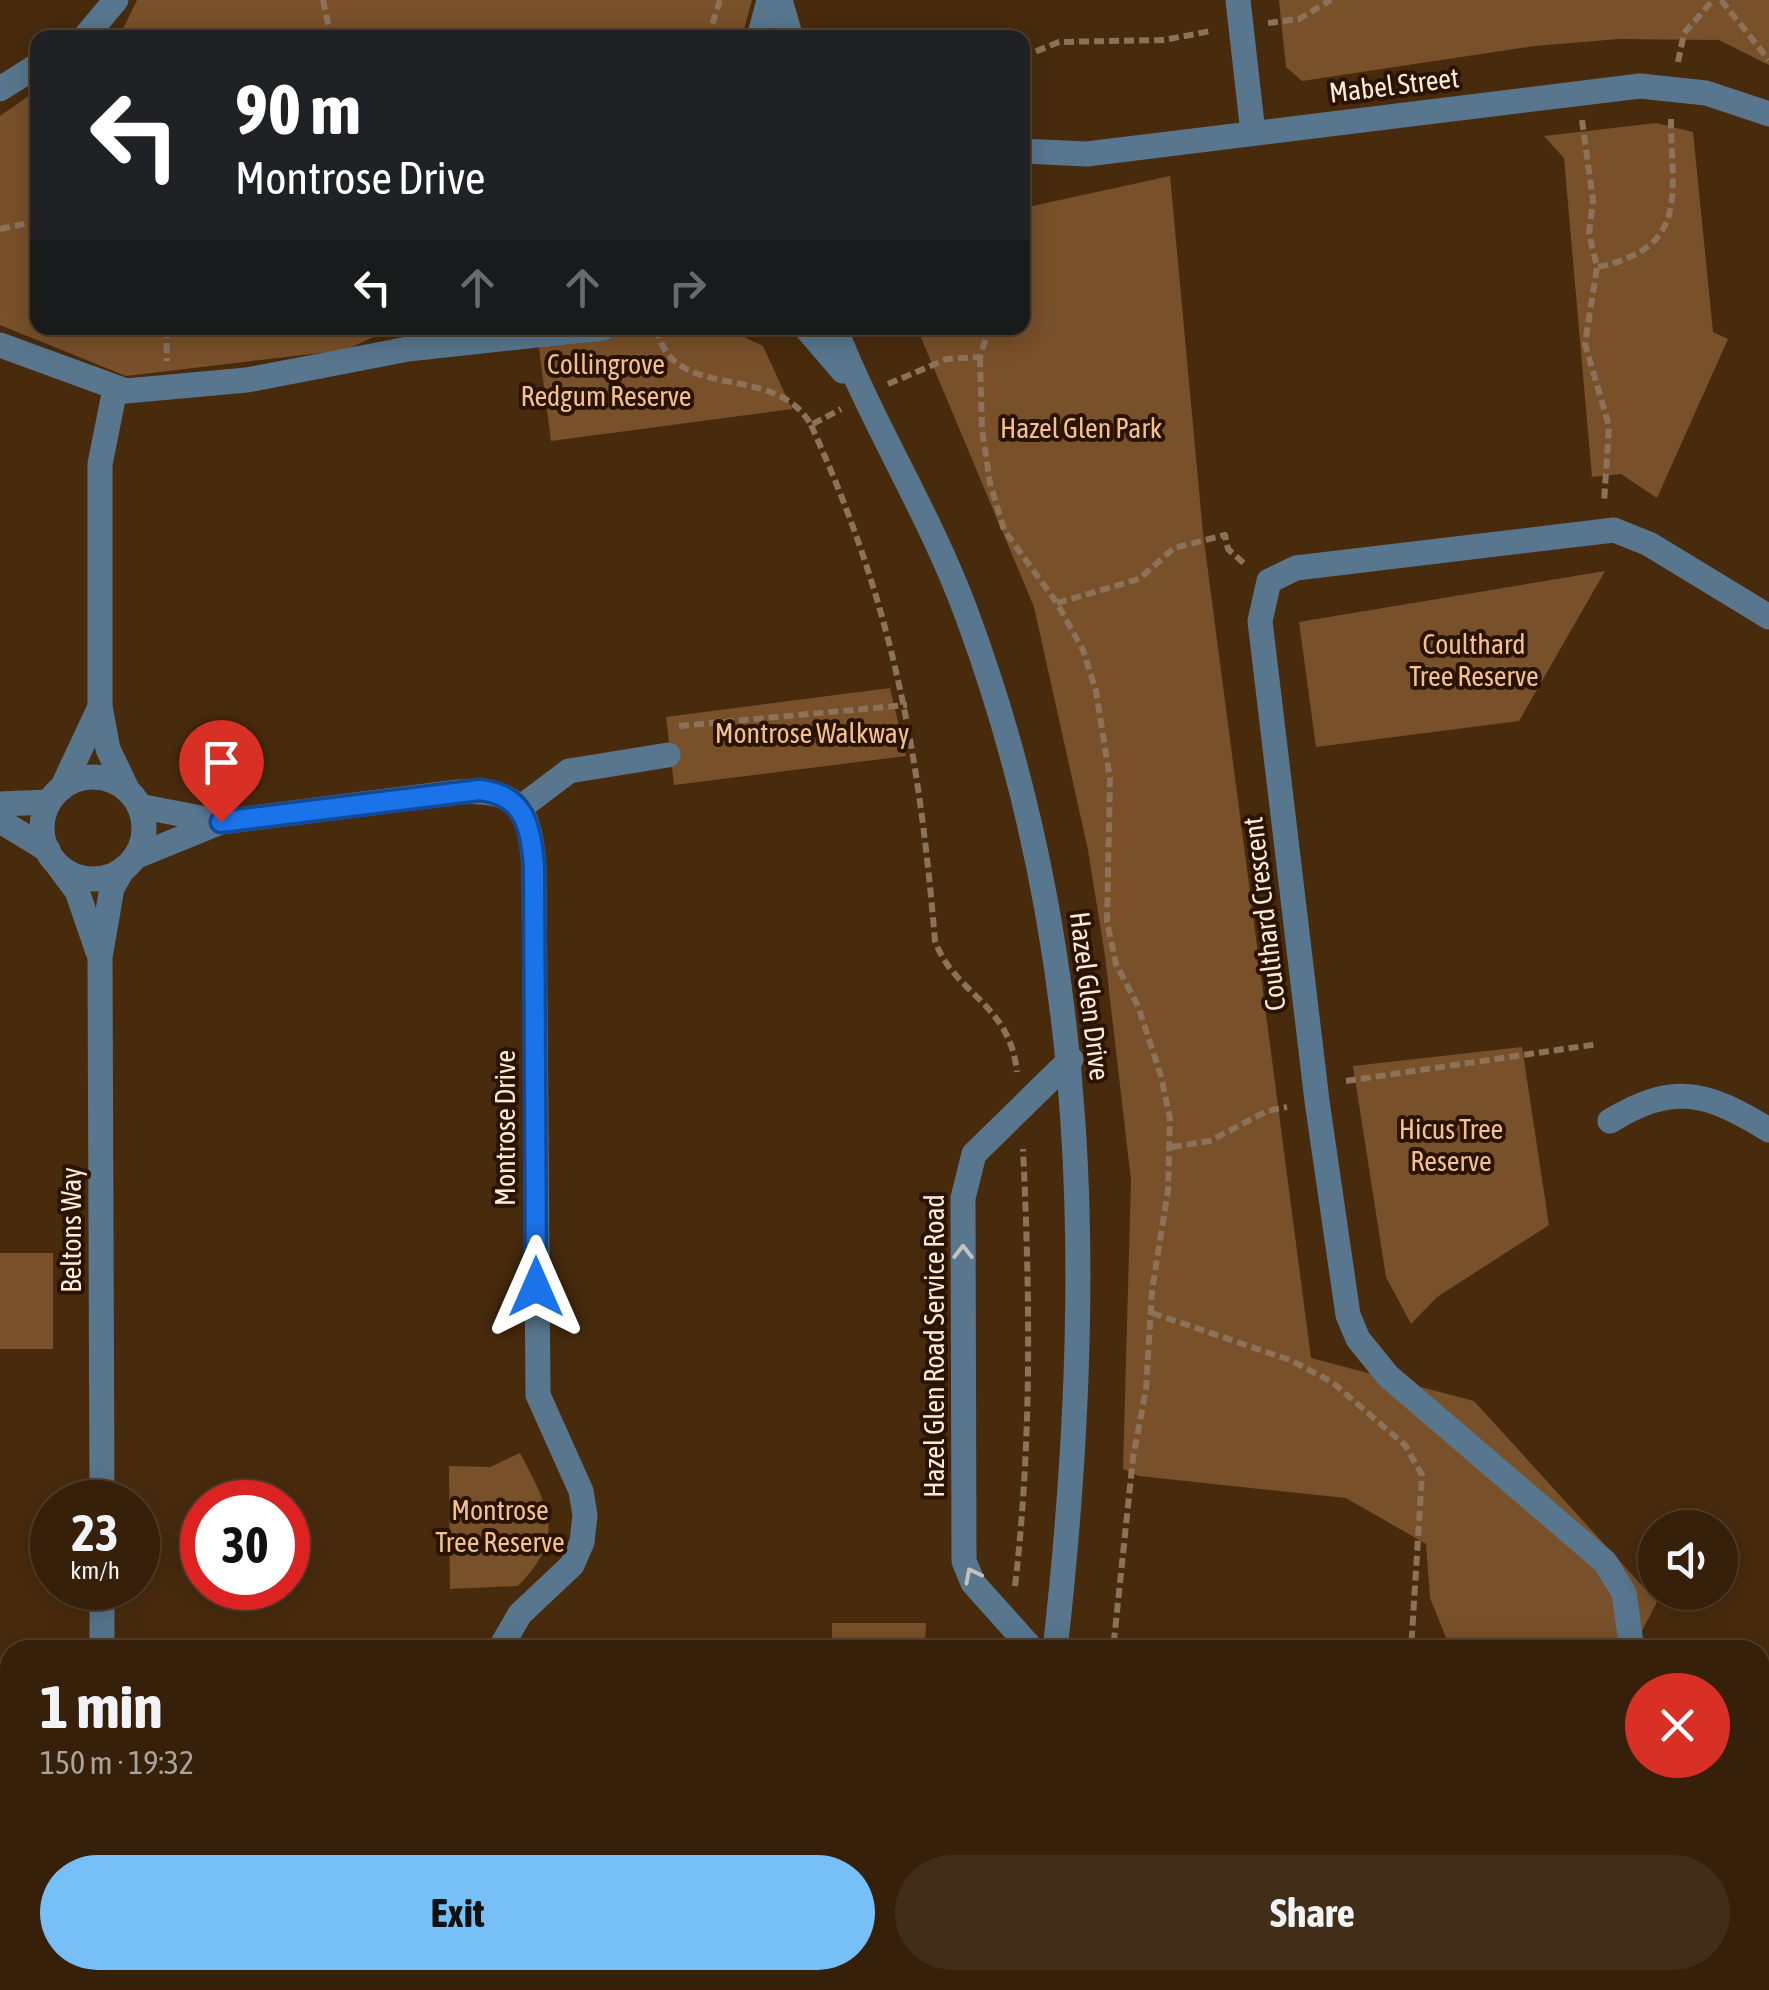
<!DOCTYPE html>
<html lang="en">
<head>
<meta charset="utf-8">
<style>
  :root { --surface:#36200a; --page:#412d18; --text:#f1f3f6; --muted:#aaa39c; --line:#503e2b; --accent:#77c0f7 }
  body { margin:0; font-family:"Asap Condensed",sans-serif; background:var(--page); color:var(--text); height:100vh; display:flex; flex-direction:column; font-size:38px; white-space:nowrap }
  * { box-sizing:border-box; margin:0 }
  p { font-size:32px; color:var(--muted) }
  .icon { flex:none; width:55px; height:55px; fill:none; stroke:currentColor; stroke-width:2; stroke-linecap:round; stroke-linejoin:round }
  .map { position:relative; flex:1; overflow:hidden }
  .panel { position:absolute; left:0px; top:1640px; width:1770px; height:350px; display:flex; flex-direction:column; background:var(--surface); border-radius:30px 30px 0 0; box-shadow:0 5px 25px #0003,0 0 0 2px var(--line) }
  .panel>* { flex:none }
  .top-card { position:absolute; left:30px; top:30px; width:1000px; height:305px; border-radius:20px; box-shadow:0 5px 25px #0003,0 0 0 2px var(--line); background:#202124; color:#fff; overflow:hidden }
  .tools { position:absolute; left:1638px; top:1510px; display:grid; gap:20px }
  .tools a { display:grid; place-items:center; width:100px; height:100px; border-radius:50%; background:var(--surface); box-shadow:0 5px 25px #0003,0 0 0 2px var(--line); font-size:50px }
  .speed { position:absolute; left:30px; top:1480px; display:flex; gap:20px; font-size:50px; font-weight:700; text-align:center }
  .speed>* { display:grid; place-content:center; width:130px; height:130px; border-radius:50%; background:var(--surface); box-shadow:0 5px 25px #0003,0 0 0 2px var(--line); line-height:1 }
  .speed small { font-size:25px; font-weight:400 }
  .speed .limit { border:15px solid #d22; background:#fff; color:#111 }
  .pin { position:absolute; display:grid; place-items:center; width:85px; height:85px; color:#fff; margin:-102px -42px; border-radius:50% 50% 50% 0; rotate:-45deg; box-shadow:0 0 10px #0007 }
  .pin .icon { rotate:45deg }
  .me { position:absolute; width:110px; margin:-55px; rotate:0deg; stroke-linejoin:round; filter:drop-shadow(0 0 8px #0008) }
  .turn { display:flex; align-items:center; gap:35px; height:210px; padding:0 40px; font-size:45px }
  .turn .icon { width:130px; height:130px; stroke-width:2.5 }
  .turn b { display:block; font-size:70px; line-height:85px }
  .lanes { display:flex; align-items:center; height:95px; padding:0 40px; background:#0003; justify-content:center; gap:50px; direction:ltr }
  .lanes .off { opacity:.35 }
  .round { display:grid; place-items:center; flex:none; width:105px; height:105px; border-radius:52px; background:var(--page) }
  .headline { display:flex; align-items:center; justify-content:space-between; height:170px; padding:0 40px }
  h1 { font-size:60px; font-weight:700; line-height:75px }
  .button { display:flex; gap:20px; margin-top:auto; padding:20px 40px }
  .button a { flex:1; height:115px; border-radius:60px; background:var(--accent); color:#111; font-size:40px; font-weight:700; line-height:115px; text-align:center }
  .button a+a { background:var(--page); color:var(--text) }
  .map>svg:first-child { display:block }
  .green { fill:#78502a }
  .water { fill:#8b6db4 }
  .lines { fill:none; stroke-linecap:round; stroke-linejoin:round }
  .path { stroke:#8c7259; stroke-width:6; stroke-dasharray:10 5; stroke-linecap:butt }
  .minor { stroke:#58768d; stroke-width:25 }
  .tertiary { stroke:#58768d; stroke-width:25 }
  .oneway { stroke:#c4c1bf }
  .route-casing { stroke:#114b97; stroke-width:25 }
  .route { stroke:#1a73e8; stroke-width:18 }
  .labels { text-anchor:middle; stroke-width:8; stroke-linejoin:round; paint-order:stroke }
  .street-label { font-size:28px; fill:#feeada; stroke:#2a1400 }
  .park-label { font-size:28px; fill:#f3c092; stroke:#2a1400 }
</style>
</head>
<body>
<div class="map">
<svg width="1769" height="1990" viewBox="0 0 1769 1990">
  <rect width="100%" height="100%" fill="#482b0d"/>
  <!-- green -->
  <g class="green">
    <path d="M137,0H752L742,37H112L123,29Z"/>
    <path d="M1279,0H1769V65L1719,40L1619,39L1535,46L1302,81L1286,67Z"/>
    <path d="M37,90L38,328H393L345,350L126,376L0,325V116Z"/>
    <path d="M1656,123L1693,132L1713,332L1728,339L1657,498L1621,474L1592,477L1564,158L1544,136Z"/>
    <path d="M1170,176L1203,533L1311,1358L1474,1401L1657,1602L1632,1650H1451L1430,1598L1426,1544L1346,1498L1139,1476L1123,1469L1131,1180L1105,956L1088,850L1034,607L917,328H1022L1023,208Z"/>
    <path d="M600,328H725L763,346L792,409L551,441L539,348Z"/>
    <path d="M1605,571L1519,721L1316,747L1299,622Z"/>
    <path d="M890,688L906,756L674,785L666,717Z"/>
    <path d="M1522,1047L1549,1225L1437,1297L1411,1324L1386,1277L1353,1066Z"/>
    <rect x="0" y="1253" width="53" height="96"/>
    <path d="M520,1453C549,1509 567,1536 518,1586L450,1589L449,1466L490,1467Z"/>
    <path d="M832,1623H926L925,1650H832Z"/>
    <path d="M92,1980H947L944,1990H0L65,1989Z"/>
  </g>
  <!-- water -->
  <path class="water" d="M427,1980H849L843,1990H412Z"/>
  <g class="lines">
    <!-- path -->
    <g class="path">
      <path d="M323,0L331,38"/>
      <path d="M1721,0L1769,60"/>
      <path d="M1268,23L1299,19L1331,0"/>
      <path d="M708,38L720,0"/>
      <path d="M1022,57L1059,42L1164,40L1211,31"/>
      <path d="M1678,62L1684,33L1713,0"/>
      <path d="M1582,120L1593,200L1589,234L1597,267L1585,344L1609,426L1604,503"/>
      <path d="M0,229L38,221"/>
      <path d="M1598,267C1691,247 1671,193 1671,119"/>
      <path d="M166,328L167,361"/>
      <path d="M657,328C671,405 775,360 811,425L841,409"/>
      <path d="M980,357L982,429L990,483L1004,530L1057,603L1083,650L1096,691L1110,779L1107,922L1116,964L1138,1006L1161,1076L1170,1119L1168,1190L1152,1291L1146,1389L1133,1458L1113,1650"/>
      <path d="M888,384L947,359L980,357L989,328"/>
      <path d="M811,425C892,602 919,749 935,941C954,994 1010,1003 1017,1072"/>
      <path d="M1057,603L1139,579L1174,548L1225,535L1228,549L1247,566"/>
      <path d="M679,726L907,705"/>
      <path d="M1346,1081L1598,1044"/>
      <path d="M1172,1147L1210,1141L1267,1111L1287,1107"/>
      <path d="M1152,1313L1290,1360L1332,1382L1405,1445L1422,1475L1411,1650"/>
      <path d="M1015,1586C1032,1441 1030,1295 1023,1149"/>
      <path d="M1474,1980L1476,1990"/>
      <path d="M139,1990V1980"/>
      <path d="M925,1990L930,1980"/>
      <path d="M1041,1990L1044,1980"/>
    </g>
    <!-- minor -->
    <g class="minor">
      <path d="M1238,0L1253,133"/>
      <path d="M84,38L116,0"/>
      <path d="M0,89L38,65"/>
      <path d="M1022,151L1087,154L1640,86L1706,93L1769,114"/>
      <path d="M0,345L126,391L247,380L408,349L603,328"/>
      <path d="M115,389L100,464V707L108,749L128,791"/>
      <circle cx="93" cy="828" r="51"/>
      <path d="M62,788L100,707"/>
      <path d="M0,804L49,802"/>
      <path d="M139,806L221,822"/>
      <path d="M520,808L569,771L668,755"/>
      <path d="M0,821L48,850"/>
      <path d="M135,857L221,822L458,792C519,788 529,809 534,865L538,1395L581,1491L585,1515L582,1542L572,1565L520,1614L499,1650"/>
      <path d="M59,867L77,891L98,952"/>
      <path d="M1610,1121C1674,1082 1707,1092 1769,1130"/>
      <path d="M102,1502L100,957L112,888L123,869"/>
      <path d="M102,1588V1650"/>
      <path d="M1033,1650L973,1583L964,1561L963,1198L974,1154L1071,1059"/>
      <path d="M1632,1650L1624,1593L1605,1562L1388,1376L1358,1339L1348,1315L1317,1101L1260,621L1269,581L1296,568L1614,530L1649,544L1769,617"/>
      <path d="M1672,1980L1674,1990"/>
      <path d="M82,1990L94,1980"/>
      <path d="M1384,1990L1388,1980"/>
    </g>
    <!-- tertiary -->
    <g class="tertiary">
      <path d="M780,0L791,38"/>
      <path d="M759,38L769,0"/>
      <path d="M806,328L843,371"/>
      <path d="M835,328C873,426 931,516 967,615C1093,954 1095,1295 1055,1650"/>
      <path d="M983,1990L986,1980"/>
    </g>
  </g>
  <!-- one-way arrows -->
  <defs><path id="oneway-chevron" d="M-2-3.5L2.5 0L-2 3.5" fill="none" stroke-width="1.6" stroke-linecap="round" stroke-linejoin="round" transform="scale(2.5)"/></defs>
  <g class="oneway">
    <use href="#oneway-chevron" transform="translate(963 1252) rotate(-90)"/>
    <use href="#oneway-chevron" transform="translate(972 1575) rotate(-117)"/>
  </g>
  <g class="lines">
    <defs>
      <path id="route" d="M221,822L480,790C525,795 530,826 534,865L536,1287"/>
    </defs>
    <!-- route casing -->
    <use href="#route" class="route-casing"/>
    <!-- route -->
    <use href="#route" class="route"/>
  </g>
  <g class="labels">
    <!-- street labels -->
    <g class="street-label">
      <text transform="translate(1394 85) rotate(-7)" y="10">Mabel Street</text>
      <text transform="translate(1264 914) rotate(-97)" y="10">Coulthard Crescent</text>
      <text transform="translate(1090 996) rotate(83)" y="10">Hazel Glen Drive</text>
      <text transform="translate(505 1128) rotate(-90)" y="10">Montrose Drive</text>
      <text transform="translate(71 1230) rotate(-90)" y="10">Beltons Way</text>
      <text transform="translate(934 1346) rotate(-90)" y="10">Hazel Glen Road Service Road</text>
    </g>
    <!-- park labels -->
    <g class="park-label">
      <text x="606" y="374">Collingrove<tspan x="606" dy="32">Redgum Reserve</tspan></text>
      <text x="1081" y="438">Hazel Glen Park</text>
      <text x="1474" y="654">Coulthard<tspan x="1474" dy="32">Tree Reserve</tspan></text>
      <text x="812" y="743">Montrose Walkway</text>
      <text x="1451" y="1139">Hicus Tree<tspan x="1451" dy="32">Reserve</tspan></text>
      <text x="500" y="1520">Montrose<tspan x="500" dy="32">Tree Reserve</tspan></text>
    </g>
  </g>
</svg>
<div class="tools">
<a><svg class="icon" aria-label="sound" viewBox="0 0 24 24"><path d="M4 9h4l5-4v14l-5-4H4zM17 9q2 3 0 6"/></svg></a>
</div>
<div class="speed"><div>23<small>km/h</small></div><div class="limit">30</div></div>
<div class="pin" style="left:221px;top:822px;background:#d93025"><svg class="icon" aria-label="arrive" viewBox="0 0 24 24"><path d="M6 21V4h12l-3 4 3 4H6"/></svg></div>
<svg class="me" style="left:536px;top:1287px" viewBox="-20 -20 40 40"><path d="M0-17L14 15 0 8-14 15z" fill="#1a73e8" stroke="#fff" stroke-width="4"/></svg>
<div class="top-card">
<div class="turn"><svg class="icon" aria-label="left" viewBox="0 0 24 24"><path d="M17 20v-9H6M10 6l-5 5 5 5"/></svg><div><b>90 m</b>Montrose Drive</div></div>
<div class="lanes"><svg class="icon" aria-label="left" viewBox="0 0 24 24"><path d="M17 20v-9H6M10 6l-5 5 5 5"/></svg><svg class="icon off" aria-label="ahead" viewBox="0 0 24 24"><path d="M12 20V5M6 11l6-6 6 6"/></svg><svg class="icon off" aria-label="ahead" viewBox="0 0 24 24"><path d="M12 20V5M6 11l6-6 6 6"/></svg><svg class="icon off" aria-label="right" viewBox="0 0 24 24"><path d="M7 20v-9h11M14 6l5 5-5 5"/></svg></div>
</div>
<section class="panel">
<div class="headline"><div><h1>1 min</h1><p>150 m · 19:32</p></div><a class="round" style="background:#d93025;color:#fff"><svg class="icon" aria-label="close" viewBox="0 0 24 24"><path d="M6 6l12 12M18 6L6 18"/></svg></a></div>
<div class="button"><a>Exit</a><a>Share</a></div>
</section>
</div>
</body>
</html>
